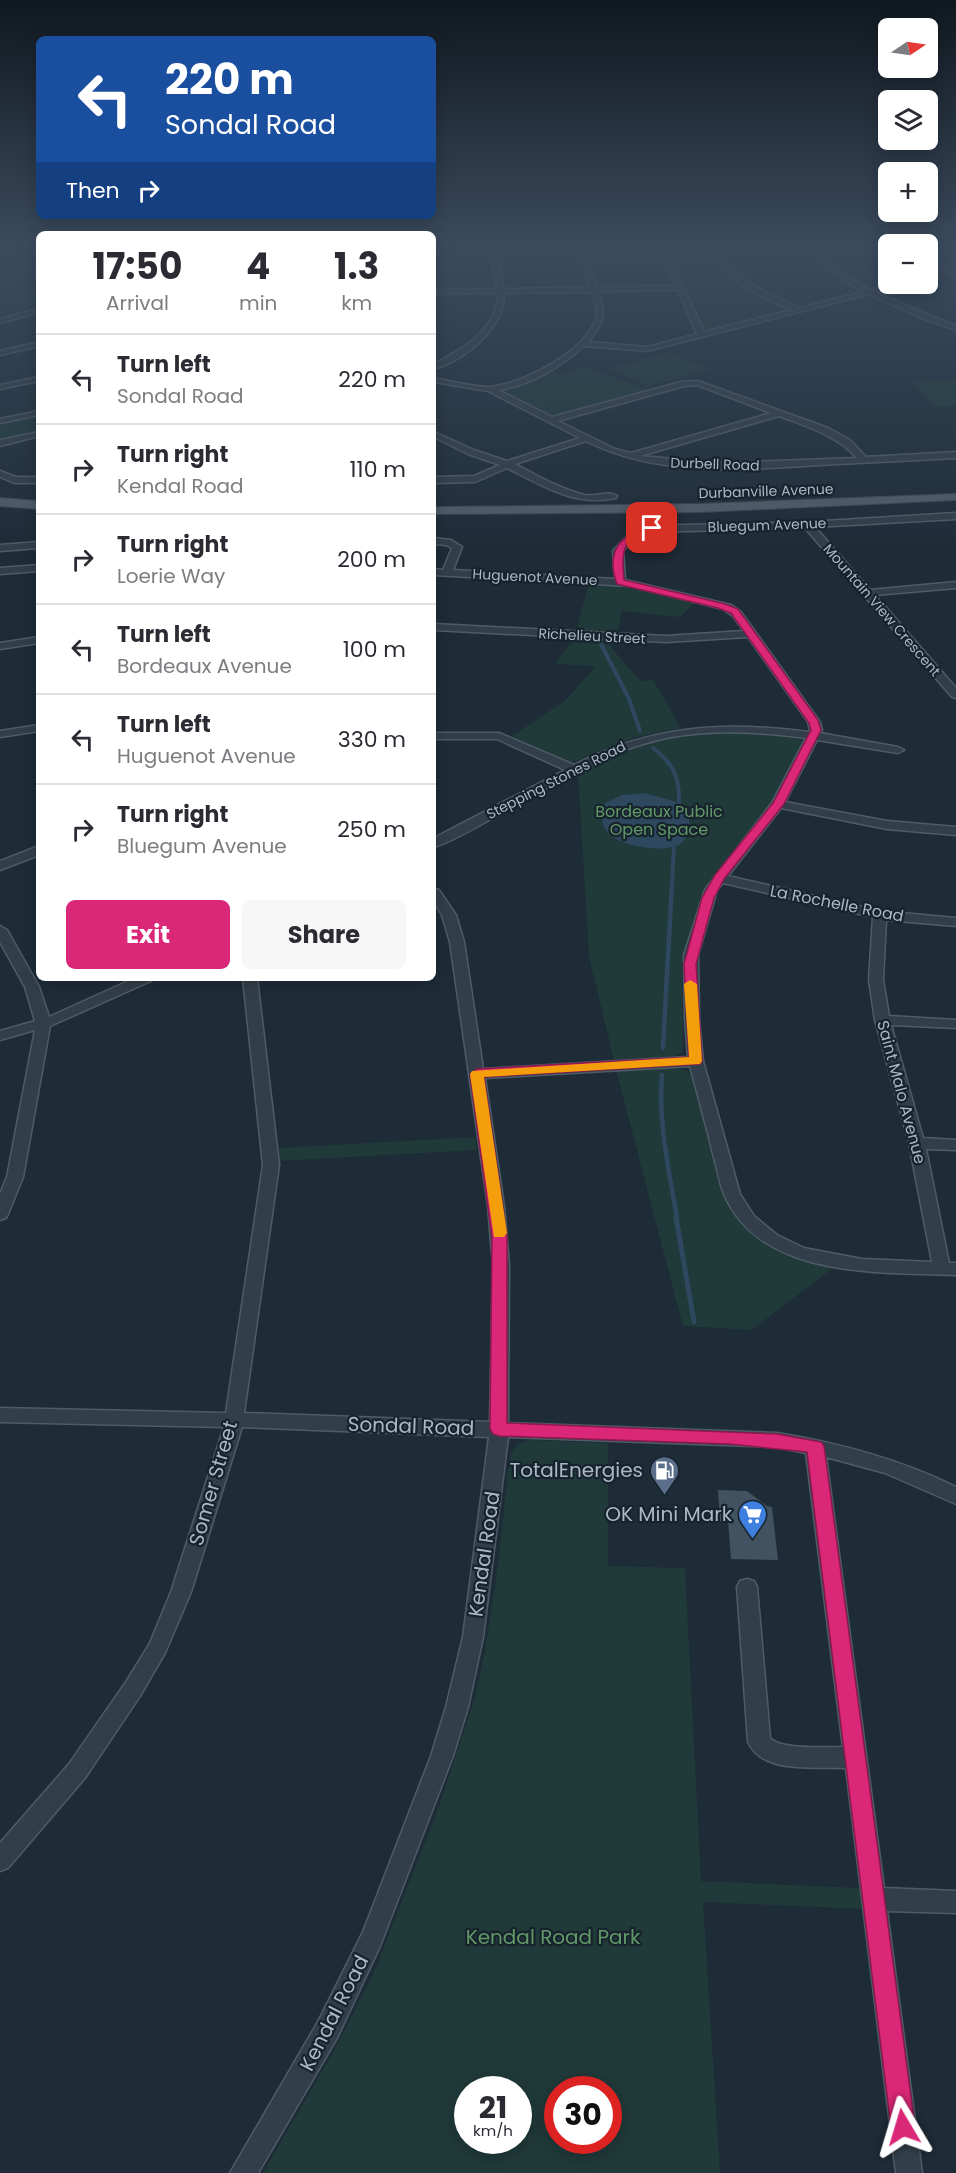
<!DOCTYPE html>
<html lang="en">
<head>
<meta charset="utf-8">
<style>
  :root { --surface:#fff; --page:#f7f7f7; --text:#2b2b33; --muted:#7c7c81; --line:#e1e1e2; --accent:#db2777 }
  body { margin:0; font-family:Poppins,sans-serif; background:var(--page); color:var(--text); height:100vh; display:flex; flex-direction:column; font-size:22px; white-space:nowrap }
  * { box-sizing:border-box; margin:0 }
  p { font-size:20px; color:var(--muted) }
  .icon { flex:none; width:33px; height:33px; fill:none; stroke:currentColor; stroke-width:2; stroke-linecap:round; stroke-linejoin:round }
  .map { position:relative; flex:1; overflow:hidden }
  .side { position:absolute; left:36px; top:231px; width:400px; height:750px; display:flex; flex-direction:column; background:var(--surface); border-radius:9px; box-shadow:0 3px 15px #0003 }
  .side>* { flex:none }
  .guide { position:absolute; left:36px; top:36px; width:400px; height:183px; border-radius:9px; box-shadow:0 3px 15px #0003; background:#1a4fa0; color:#fff; overflow:hidden }
  .needle { width:39px; rotate:77deg }
  .buttons { position:absolute; left:878px; top:18px; display:grid; gap:12px }
  .buttons a { display:grid; place-items:center; width:60px; height:60px; border-radius:9px; background:var(--surface); box-shadow:0 3px 15px #0003; font-size:30px }
  .speed { position:absolute; left:454px; top:2076px; display:flex; gap:12px; font-size:30px; font-weight:700; text-align:center }
  .speed>* { display:grid; place-content:center; width:78px; height:78px; border-radius:50%; background:var(--surface); box-shadow:0 3px 15px #0003; line-height:1 }
  .speed small { font-size:15px; font-weight:400 }
  .speed .limit { border:9px solid #d22; background:#fff; color:#111 }
  .pin { position:absolute; display:grid; place-items:center; width:51px; height:51px; color:#fff; margin:-26px; border-radius:12px; box-shadow:0 3px 9px #0006 }
  .me { position:absolute; width:66px; margin:-33px; rotate:353deg; stroke-linejoin:round; filter:drop-shadow(0 0 4px #0008) }
  .turn { display:flex; align-items:center; gap:21px; height:126px; padding:0 30px; font-size:27px }
  .turn .icon { width:78px; height:78px; stroke-width:2.5 }
  .turn b { display:block; font-size:42px; line-height:51px }
  .then { display:flex; align-items:center; height:57px; padding:0 30px; background:#0003; gap:12px; font-size:22px }
  .eta { display:flex; justify-content:space-evenly; align-items:center; height:102px; text-align:center }
  .eta b { font-size:36px; font-weight:700; line-height:42px }
  .button { display:flex; gap:12px; margin-top:auto; padding:12px 30px }
  .button a { flex:1; height:69px; border-radius:9px; background:var(--accent); color:#fff; font-size:24px; font-weight:700; line-height:69px; text-align:center }
  .button a+a { background:var(--page); color:var(--text) }
  ul { padding:0; list-style:none }
  li { display:flex; align-items:center; gap:18px; height:90px; padding:0 30px; border-top:2px solid var(--line) }
  li div { flex:1 }
  li b { display:block; font-size:22px }
  li em { font-style:normal }
  .map>svg:first-child { display:block }
  .green { fill:#203939; fill-rule:evenodd }
  .water { fill:#2e485f }
  .lines { fill:none; stroke-linecap:round; stroke-linejoin:round }
  .stream-far2 { stroke:#2e485f; stroke-width:4 }
  .stream-far1 { stroke:#2e485f; stroke-width:4.5 }
  .stream { stroke:#2e485f; stroke-width:5 }
  .building { fill:#415261 }
  .minor-casing { stroke:#4f5b67; stroke-width:3 }
  .major-casing { stroke:#3b4752; stroke-width:2 }
  .minor { fill:#323e49; fill-rule:evenodd }
  .major { fill:#4f5d69; fill-rule:evenodd }
  .route { fill:#db2777; stroke:#8e194d; stroke-width:1.5 }
  .slow { fill:#f59e0b }
  .labels { text-anchor:middle; stroke-width:4.5; stroke-linejoin:round; paint-order:stroke }
  .far-street-label { font-size:14px; fill:#abb8c6; stroke:#17232d }
  .park-label { font-size:16px; fill:#629868; stroke:#17232d }
  .street-label { font-size:16px; fill:#abb8c6; stroke:#17232d }
  .near-street-label { font-size:20px; fill:#abb8c6; stroke:#17232d }
  .near-poi-label { font-size:20px; fill:#abb8c6; stroke:#17232d; text-anchor:end }
  .near-park-label { font-size:20px; fill:#629868; stroke:#17232d }
</style>
</head>
<body>
<div class="map">
<svg width="956" height="2173" viewBox="0 0 956 2173">
  <rect width="100%" height="100%" fill="#1e2c38"/>
  <!-- green -->
  <g class="green">
    <path d="M664,246H716L718,254L726,268L792,310L714,330L702,329Z"/>
    <path d="M0,275H25L39,291V303L23,310L0,316Z"/>
    <path d="M669,353L711,369L649,386L607,369Z"/>
    <path d="M587,367L650,391L554,416L546,415L499,390L547,371L560,374Z"/>
    <path d="M956,380V406L936,407L912,382Z"/>
    <path d="M39,414V432L0,441V423Z"/>
    <path d="M589,582L635,587L696,602L680,617L622,611L617,635L576,632Z"/>
    <path d="M576,637L621,639V642L610,646L640,681L653,680L681,728L636,737L573,762L562,760L511,737L566,700L596,666L555,664Z"/>
    <path d="M736,731L793,735L802,740L803,744L769,806L705,889L682,963L683,1052L673,1057L614,1060L589,957L578,772L629,747L679,735Z"/>
    <path d="M675,1067L687,1071L692,1076L725,1199L739,1220L773,1248L802,1260L834,1267L752,1330L683,1326L616,1070Z"/>
    <path d="M475,1137L477,1150L279,1161V1148Z"/>
    <path d="M530,1440L608,1443V1566L685,1568L701,1881L860,1888L864,1909L703,1902L720,2173H263L332,2054L373,1975L440,1804L475,1697L485,1651L498,1565L510,1455L518,1444ZM468,2090H519V2140H468ZM558,2090H609V2140H558Z"/>
  </g>
  <!-- water -->
  <path class="water" d="M644,793L674,801L689,810L690,834C687,837 683,841 680,844C665,854 618,846 607,832C600,823 602,814 604,804L622,795Z"/>
  <g class="lines">
    <!-- stream-far2 -->
    <g class="stream-far2">
      <path d="M601,644L629,699L640,731"/>
      <path d="M653,748C674,764 680,778 679,804"/>
      <path d="M672,885L674,846"/>
    </g>
    <!-- stream-far1 -->
    <g class="stream-far1">
      <path d="M663,1048L672,883"/>
      <path d="M662,1075C658,1123 669,1171 677,1218"/>
    </g>
    <!-- stream -->
    <path class="stream" d="M676,1217L694,1322"/>
  </g>
  <!-- building -->
  <path class="building" d="M718,1490L747,1491L767,1506L772,1507L778,1560L731,1559L728,1521H720Z"/>
  <g class="lines">
    <defs>
      <g id="minor">
        <path d="M489,246H495L504,289L590,287L578,246H584L587,256H662L658,246H664L704,332L792,310C762,297 722,282 716,246H722L725,258L741,277L765,292L800,308L863,292C843,280 821,268 812,246H818C830,267 849,278 870,290L904,284L876,293L956,326V330L919,317L869,294L647,351L584,346C561,367 529,386 498,390L552,417L681,382L698,381L828,428L850,440L866,457L956,452V458C910,460 865,463 819,465C742,470 657,477 586,441L515,464C538,476 560,489 585,495C596,497 609,490 617,496L616,498C574,507 544,486 507,468L475,482L434,483V477L474,476L500,465L468,454L434,437V432L474,450L507,461L580,438L488,391L434,382V378C452,381 471,387 489,387C521,385 592,349 597,314C598,307 593,298 591,292L504,293C505,328 465,360 434,369V364C462,349 498,330 498,293L434,294V290L497,289ZM589,260H664L676,286L597,287ZM678,290L697,334L647,347L588,342C605,322 606,315 598,291ZM697,385L771,413L631,453L615,449L558,421L684,386ZM779,416C808,427 836,435 857,458L720,463L640,456Z"/>
        <path d="M956,248V252L929,254L940,265L956,274V279L947,274L927,279V275L942,271L927,259V250Z"/>
        <path d="M39,261V278L36,276V263Z"/>
        <path d="M39,308V312L0,323V319Z"/>
        <path d="M39,342V346L0,355V351Z"/>
        <path d="M39,377V381L0,389V385Z"/>
        <path d="M39,411V415L0,423V419Z"/>
        <path d="M39,432V436L0,446V440Z"/>
        <path d="M0,471L16,477H39V483H15L0,477Z"/>
        <path d="M956,513V519L815,527L870,590L956,582V588L875,595L956,688V698L952,697L805,528L648,532L636,537L623,551L625,580L731,605L741,612L820,722L822,730L820,733L898,747L904,750L898,753L817,740L785,802L887,821L956,827V835L887,829L781,808L728,876L880,911L956,918V926L886,920L883,980L889,1016L956,1020V1028L891,1025L923,1138L956,1140V1150L926,1149L949,1263H956V1275C879,1272 760,1279 724,1194C719,1182 717,1167 713,1154C706,1125 698,1095 690,1066L485,1078L504,1206L509,1265L508,1423L777,1433C839,1443 899,1459 956,1487V1504L885,1473L826,1457L884,1888L956,1891V1913L887,1911L922,2173H896L846,1768C815,1766 763,1775 748,1742L737,1587L740,1581L747,1579L754,1581L757,1587L770,1738C780,1750 826,1747 843,1747L806,1453L777,1447L508,1437L483,1637L468,1707L453,1756L380,1946L337,2038L258,2173H230L319,2020L363,1932L431,1756L446,1707L463,1637L489,1437L242,1427L191,1592L165,1653L140,1696L85,1778L8,1868L0,1871V1843L69,1764L126,1682L150,1643L171,1592L224,1427L0,1422V1408L226,1413L263,1165L243,978H257L279,1165L244,1413L490,1422L493,1265L488,1206L450,942L442,915L434,902V889L439,890L456,915L464,942L483,1069L688,1057L685,1020L684,955L705,890L772,803L806,738C752,731 695,728 643,744C599,757 559,782 519,803C497,815 456,841 434,847V838L565,770L497,739H434V733H499L574,765C652,725 724,721 809,732L810,730L808,722L748,637L666,642L434,630V624L666,636L744,631L733,616L723,609L631,586L434,575V569L443,570L452,548L446,545L434,544V538L451,540L462,547L453,570L615,579L613,551L630,533L647,526L808,522ZM723,883L873,917L869,980L875,1020L909,1143L932,1262L862,1259L804,1248L777,1235L754,1216L740,1194L703,1061L699,1020L698,955L717,890Z"/>
        <path d="M39,542V548L0,551V545Z"/>
        <path d="M39,565V571L0,574V568Z"/>
        <path d="M39,637V643L0,649V643Z"/>
        <path d="M39,725V731L0,737V731Z"/>
        <path d="M39,846V855L0,870V861Z"/>
        <path d="M0,926L7,930L39,987L49,1017L135,978H153L151,981L50,1026L23,1177L8,1214L6,1218L0,1220V1194L7,1177L35,1030L0,1040V1031L35,1021L25,987L0,942Z"/>
      </g>
      <g id="major">
        <path d="M956,494V500L701,512L434,514V507L701,504Z"/>
        <path d="M0,498L39,501V509L0,506Z"/>
      </g>
    </defs>
    <!-- minor casing -->
    <use href="#minor" class="minor-casing"/>
    <!-- major casing -->
    <use href="#major" class="major-casing"/>
    <!-- minor -->
    <use href="#minor" class="minor"/>
    <!-- major -->
    <use href="#major" class="major"/>
  </g>
  <!-- sky -->
  <linearGradient id="sky" x2="0" y2="1"><stop stop-color="#10181f"/><stop offset="0.45" stop-color="#3b4b5e"/><stop offset="1" stop-color="#3b4b5e" stop-opacity="0"/></linearGradient>
  <rect width="956" height="550" fill="url(#sky)"/>
  <!-- route -->
  <path class="route" d="M652,526H655V530C622,538 621,549 624,580L725,604L738,609L818,720L821,730L784,804L724,879L714,898L696,964L702,1061L700,1064L484,1077L507,1237V1423L777,1434L821,1442L824,1446L915,2127L911,2136L903,2139L895,2136L891,2127L807,1452L729,1444L499,1436L493,1434L490,1429L492,1237L470,1074L477,1069L689,1057L684,964L702,898L715,875L773,803L811,730L809,723L731,613L718,608L617,584C605,551 621,533 652,526Z"/>
  <!-- slow -->
  <path class="slow" d="M690,980L697,984L702,1061L700,1064L484,1077L507,1233L504,1237H494L470,1074L472,1071L689,1057L684,984Z"/>
  <!-- icons -->
  <defs>
    <symbol id="fuel-pin" viewBox="-11 -11 22 30"><path d="M0 17L-7.5 6A9.5 9.5 0 1 1 7.5 6Z" fill="#5c6f8a" stroke="#17232d"/><path d="M-5.5-6h7V0h2V4h1.3V-2.5L3-4.5l.8-.8L6-3V5H2.5V1h-1V6h-7ZM-4.2-4.7v3.2H.2V-4.7Z" fill="#fff"/></symbol>
    <symbol id="supermarket-pin" viewBox="-11 -11 22 30"><path d="M0 17L-7.5 6A9.5 9.5 0 1 1 7.5 6Z" fill="#3f7fe0" stroke="#17232d"/><path d="M-6-5.5h2.5l.6 2H6L4.5 2H-2.5L-4.4-4H-6ZM-1.5 3.2a1.3 1.3 0 1 0 .1 0ZM3 3.2a1.3 1.3 0 1 0 .1 0Z" fill="#fff"/></symbol>
  </defs>
  <g fill-rule="evenodd">
    <use href="#fuel-pin" x="648" y="1454" width="33" height="45"/>
    <use href="#supermarket-pin" x="736" y="1498" width="33" height="45"/>
  </g>
  <g class="labels">
    <!-- far-street labels -->
    <g class="far-street-label">
      <text transform="translate(715 464) rotate(2)" y="5">Durbell Road</text>
      <text transform="translate(766 491) rotate(-2)" y="5">Durbanville Avenue</text>
      <text transform="translate(767 525) rotate(-2)" y="5">Bluegum Avenue</text>
      <text transform="translate(535 577) rotate(3)" y="5">Huguenot Avenue</text>
      <text transform="translate(882 610) rotate(49)" y="5">Mountain View Crescent</text>
      <text transform="translate(592 636) rotate(3)" y="5">Richelieu Street</text>
      <text transform="translate(556 780) rotate(-27)" y="5">Stepping Stones Road</text>
    </g>
    <!-- park labels -->
    <g class="park-label">
      <text x="659" y="817">Bordeaux Public<tspan x="659" dy="18">Open Space</tspan></text>
    </g>
    <!-- street labels -->
    <g class="street-label">
      <text transform="translate(837 903) rotate(11)" y="6">La Rochelle Road</text>
      <text transform="translate(902 1092) rotate(75)" y="6">Saint Malo Avenue</text>
    </g>
    <!-- near-street labels -->
    <g class="near-street-label">
      <text transform="translate(411 1426) rotate(2)" y="7">Sondal Road</text>
      <text transform="translate(213 1483) rotate(-74)" y="7">Somer Street</text>
      <text transform="translate(484 1554) rotate(-82)" y="7">Kendal Road</text>
      <text transform="translate(334 2013) rotate(-63)" y="7">Kendal Road</text>
    </g>
    <!-- near-poi labels -->
    <g class="near-poi-label">
      <text x="643" y="1477">TotalEnergies</text>
      <text x="732" y="1521">OK Mini Mark</text>
    </g>
    <!-- near-park labels -->
    <g class="near-park-label">
      <text x="553" y="1944">Kendal Road Park</text>
    </g>
  </g>
</svg>
<div class="buttons">
<a><svg class="needle" viewBox="-14 -14 28 28"><path d="M0-13l5 13h-10z" fill="#e53935"/><path d="M0 13l5-13h-10z" fill="#7c7c81"/></svg></a>
<a><svg class="icon" aria-label="layers" viewBox="0 0 24 24"><path d="M12 4l9 5-9 5-9-5zM3 14l9 5 9-5"/></svg></a>
<a>+</a>
<a>−</a>
</div>
<div class="speed"><div>21<small>km/h</small></div><div class="limit">30</div></div>
<div class="pin" style="left:652px;top:528px;background:#d93025"><svg class="icon" aria-label="arrive" viewBox="0 0 24 24"><path d="M6 21V4h12l-3 4 3 4H6"/></svg></div>
<svg class="me" style="left:903px;top:2127px" viewBox="-20 -20 40 40"><path d="M0-17L14 15 0 8-14 15z" fill="#db2777" stroke="#fff" stroke-width="4"/></svg>
<div class="guide">
<div class="turn"><svg class="icon" aria-label="left" viewBox="0 0 24 24"><path d="M17 20v-9H6M10 6l-5 5 5 5"/></svg><div><b>220 m</b>Sondal Road</div></div>
<div class="then">Then<svg class="icon" aria-label="right" viewBox="0 0 24 24"><path d="M7 20v-9h11M14 6l5 5-5 5"/></svg></div>
</div>
<section class="side">
<div class="eta">
<div><b>17:50</b><p>Arrival</p></div>
<div><b>4</b><p>min</p></div>
<div><b>1.3</b><p>km</p></div>
</div>
<ul>
<li><svg class="icon" aria-label="left" viewBox="0 0 24 24"><path d="M17 20v-9H6M10 6l-5 5 5 5"/></svg><div><b>Turn left</b><p>Sondal Road</p></div><em>220 m</em></li>
<li><svg class="icon" aria-label="right" viewBox="0 0 24 24"><path d="M7 20v-9h11M14 6l5 5-5 5"/></svg><div><b>Turn right</b><p>Kendal Road</p></div><em>110 m</em></li>
<li><svg class="icon" aria-label="right" viewBox="0 0 24 24"><path d="M7 20v-9h11M14 6l5 5-5 5"/></svg><div><b>Turn right</b><p>Loerie Way</p></div><em>200 m</em></li>
<li><svg class="icon" aria-label="left" viewBox="0 0 24 24"><path d="M17 20v-9H6M10 6l-5 5 5 5"/></svg><div><b>Turn left</b><p>Bordeaux Avenue</p></div><em>100 m</em></li>
<li><svg class="icon" aria-label="left" viewBox="0 0 24 24"><path d="M17 20v-9H6M10 6l-5 5 5 5"/></svg><div><b>Turn left</b><p>Huguenot Avenue</p></div><em>330 m</em></li>
<li><svg class="icon" aria-label="right" viewBox="0 0 24 24"><path d="M7 20v-9h11M14 6l5 5-5 5"/></svg><div><b>Turn right</b><p>Bluegum Avenue</p></div><em>250 m</em></li>
</ul>
<div class="button"><a>Exit</a><a>Share</a></div>
</section>
</div>
</body>
</html>
